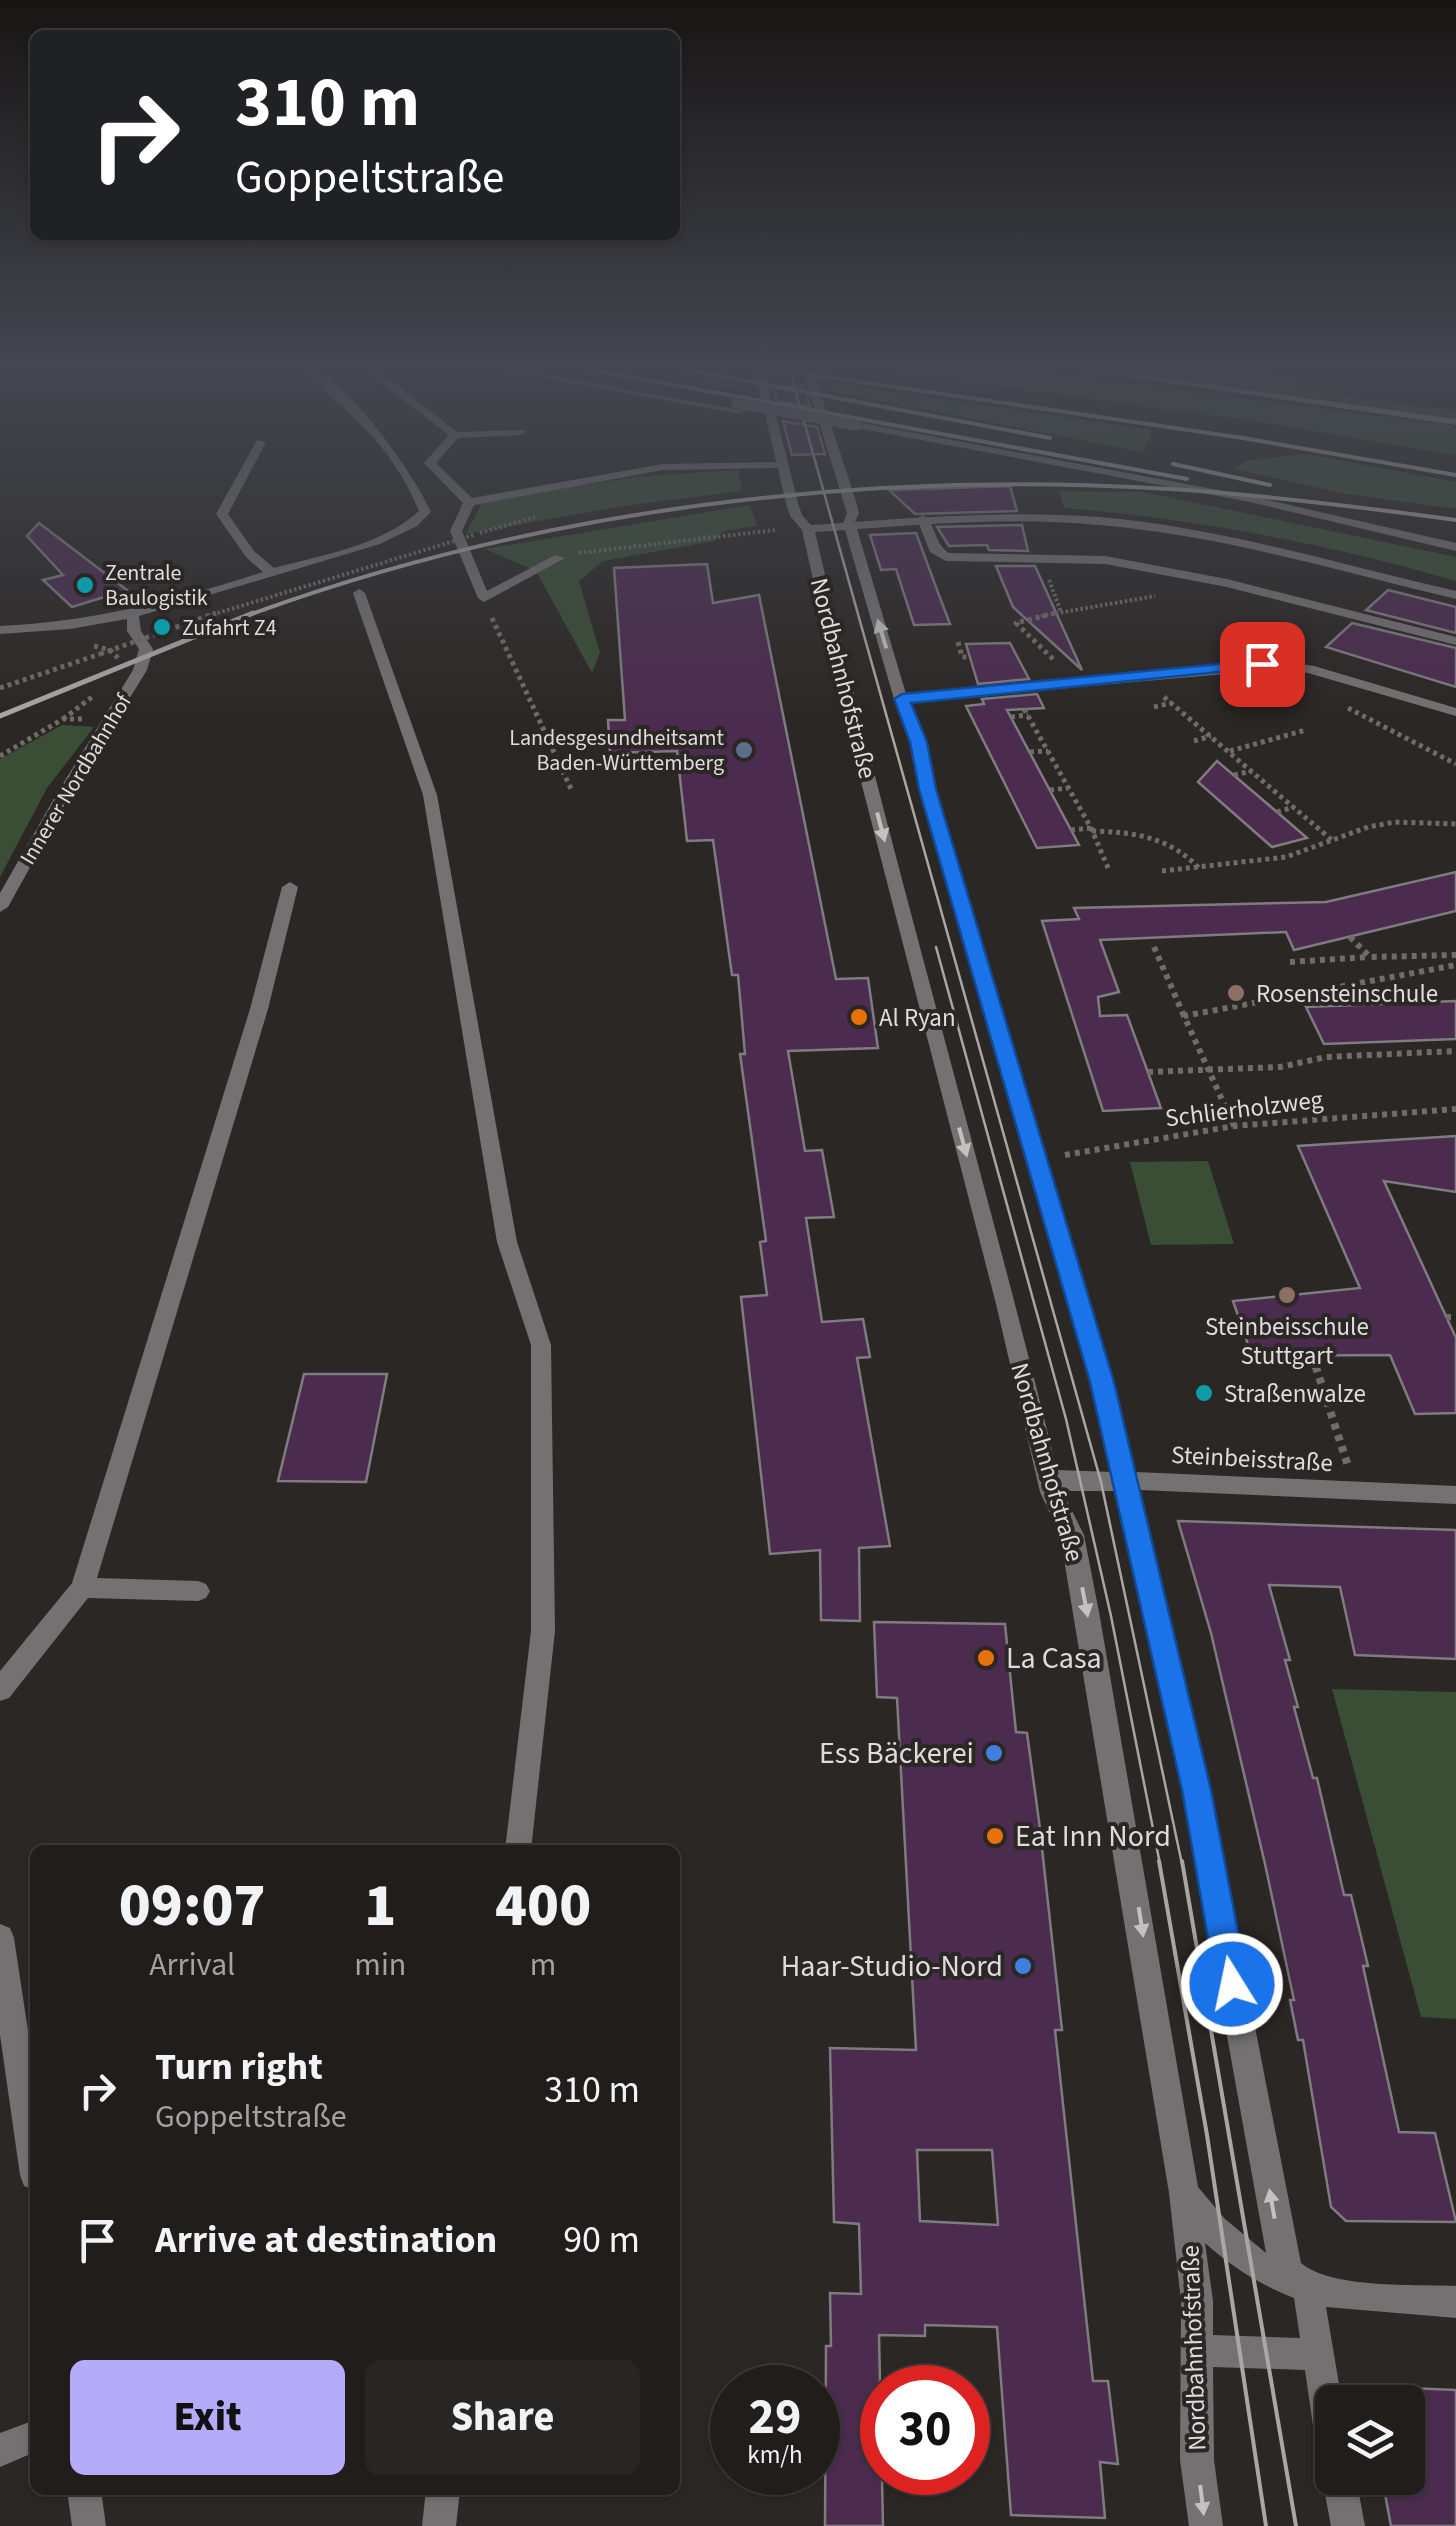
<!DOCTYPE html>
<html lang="en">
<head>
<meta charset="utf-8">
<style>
  :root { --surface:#201d1b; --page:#282624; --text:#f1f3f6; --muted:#a2a2a3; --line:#3d3b3a; --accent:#b4acf9 }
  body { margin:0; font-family:"Source Sans 3",sans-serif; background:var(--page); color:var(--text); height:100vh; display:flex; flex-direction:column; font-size:38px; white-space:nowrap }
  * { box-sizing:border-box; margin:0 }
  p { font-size:32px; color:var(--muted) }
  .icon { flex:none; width:55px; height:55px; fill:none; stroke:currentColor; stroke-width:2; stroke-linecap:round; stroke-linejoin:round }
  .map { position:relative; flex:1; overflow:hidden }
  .drawer { position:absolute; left:30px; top:1845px; width:650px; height:650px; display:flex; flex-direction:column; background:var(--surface); border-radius:15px; box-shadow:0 2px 8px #0004,0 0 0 2px var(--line) }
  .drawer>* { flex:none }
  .banner { position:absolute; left:30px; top:30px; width:650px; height:210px; border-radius:15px; box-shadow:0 2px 8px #0004,0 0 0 2px var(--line); background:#202124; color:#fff; overflow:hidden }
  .fabs { position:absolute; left:1315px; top:2385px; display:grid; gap:20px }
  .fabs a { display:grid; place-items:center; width:110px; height:110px; border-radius:15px; background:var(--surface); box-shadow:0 2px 8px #0004,0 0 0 2px var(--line); font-size:50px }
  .speed { position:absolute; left:710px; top:2365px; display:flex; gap:20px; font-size:50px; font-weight:700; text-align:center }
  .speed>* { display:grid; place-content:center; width:130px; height:130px; border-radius:50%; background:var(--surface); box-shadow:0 2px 8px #0004,0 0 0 2px var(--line); line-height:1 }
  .speed small { font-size:25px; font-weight:400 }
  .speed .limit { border:15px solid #d22; background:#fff; color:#111 }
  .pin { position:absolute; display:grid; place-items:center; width:85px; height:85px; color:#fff; margin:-42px; border-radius:20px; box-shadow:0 5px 15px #0006 }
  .me { position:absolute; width:110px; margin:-55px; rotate:350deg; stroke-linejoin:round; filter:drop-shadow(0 0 8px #0008) }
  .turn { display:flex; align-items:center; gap:35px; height:210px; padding:0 40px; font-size:45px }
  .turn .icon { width:130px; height:130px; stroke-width:2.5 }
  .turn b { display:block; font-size:70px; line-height:85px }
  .eta { display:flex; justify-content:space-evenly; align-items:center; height:170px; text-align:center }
  .eta b { font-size:60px; font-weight:800; line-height:70px }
  .primary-button { display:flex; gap:20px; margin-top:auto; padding:20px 40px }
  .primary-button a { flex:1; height:115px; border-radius:15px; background:var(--accent); color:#111; font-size:40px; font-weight:800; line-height:115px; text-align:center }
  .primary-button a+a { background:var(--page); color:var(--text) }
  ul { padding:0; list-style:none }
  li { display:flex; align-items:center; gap:30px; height:150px; padding:0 40px }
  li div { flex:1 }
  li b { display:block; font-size:38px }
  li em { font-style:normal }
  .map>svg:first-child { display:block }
  .green { fill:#3a4d35 }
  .building { fill:#4b2c4e; stroke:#7f7b80; stroke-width:2.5; fill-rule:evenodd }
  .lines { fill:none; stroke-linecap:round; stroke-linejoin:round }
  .path-far3 { stroke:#6f6c69; stroke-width:4; stroke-dasharray:2.5 2.5; stroke-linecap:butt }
  .path-far2 { stroke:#6f6c69; stroke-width:5; stroke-dasharray:4 4; stroke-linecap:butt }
  .path-far1 { stroke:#6f6c69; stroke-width:6; stroke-dasharray:5 5; stroke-linecap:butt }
  .path { stroke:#6f6c69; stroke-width:8; stroke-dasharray:6 6; stroke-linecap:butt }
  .lane { fill:#747172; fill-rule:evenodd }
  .street { fill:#747172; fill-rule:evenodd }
  .secondary { fill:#9f9b9c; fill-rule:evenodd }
  .tram-far1 { stroke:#a9a6a4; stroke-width:2.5 }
  .tram { stroke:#a9a6a4; stroke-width:4 }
  .rail-far1 { stroke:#a9a6a4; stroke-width:4 }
  .rail { stroke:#a9a6a4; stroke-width:5 }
  .path-bridge-far1 { stroke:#6f6c69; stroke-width:4; stroke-dasharray:2.5 2.5; stroke-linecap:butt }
  .path-bridge { stroke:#6f6c69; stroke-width:5; stroke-dasharray:4 4; stroke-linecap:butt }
  .lane-bridge { stroke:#747172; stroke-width:11 }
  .oneway { fill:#c4c2c1 }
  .route { fill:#1a73e8; stroke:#114b97; stroke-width:2.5 }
  .culture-dot { fill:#0f9aa8; stroke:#2b2724; stroke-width:4 }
  .service-dot { fill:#5c6f8a; stroke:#2b2724; stroke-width:4 }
  .education-dot { fill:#8d6e63; stroke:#2b2724; stroke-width:4 }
  .food-dot { fill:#e8710a; stroke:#2b2724; stroke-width:4 }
  .shop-dot { fill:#3f7fe0; stroke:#2b2724; stroke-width:4 }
  .labels { text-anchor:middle; stroke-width:8; stroke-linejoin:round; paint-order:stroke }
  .far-poi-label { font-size:22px; fill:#dfdddb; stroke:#2b2724; text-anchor:start }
  .far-street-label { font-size:22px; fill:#dfdddb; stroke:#2b2724 }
  .street-label { font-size:25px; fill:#dfdddb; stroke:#2b2724 }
  .poi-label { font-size:25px; fill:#dfdddb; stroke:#2b2724; text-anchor:start }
  .near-poi-label { font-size:30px; fill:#dfdddb; stroke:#2b2724; text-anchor:start }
</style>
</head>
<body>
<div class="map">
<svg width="1456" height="2526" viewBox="0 0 1456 2526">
  <rect width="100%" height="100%" fill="#2b2724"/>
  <!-- green -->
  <g class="green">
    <path d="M832,364H978L1443,424L1456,427V455L1241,419Z"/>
    <path d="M1044,364H1207L1302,379L1299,389L1456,411V422Z"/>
    <path d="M828,382L1153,430L1143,452L833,392Z"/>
    <path d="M1306,454L1456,482V509L1341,493L1234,469L1246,461Z"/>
    <path d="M738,470L742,491L624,506L466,534L483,501L635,477Z"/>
    <path d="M1059,491L1143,492L1456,557V581C1329,544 1196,519 1064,508Z"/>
    <path d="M750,505L757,526L724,531L714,541L603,561L579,581L600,653L592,673L536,571L485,549Z"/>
    <path d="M62,725L94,727L47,788L0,877V759Z"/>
    <path d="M1208,1161L1234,1244L1151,1245L1130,1162Z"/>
    <path d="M1332,1689L1456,1692V2019L1421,2017Z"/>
  </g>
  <!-- building -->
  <g class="building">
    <path d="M804,386L810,407L777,401L773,387Z"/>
    <path d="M783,421L817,427L825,454L792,455Z"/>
    <path d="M1010,486L1017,511L915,514L889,490Z"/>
    <path d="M39,523L127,590L72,607L43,580L63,575L27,536Z"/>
    <path d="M1022,525L1028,551L989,550L987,545L949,546L937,527Z"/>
    <path d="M916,533L939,595L950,624L914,625L896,569L881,570L870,535Z"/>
    <path d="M707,564L713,603L759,595L836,979L868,978L878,1048L788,1051L805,1151L822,1150L834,1217L806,1218L822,1322L863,1319L870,1357L857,1358L890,1546L859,1548L860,1621L821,1620L820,1550L770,1554L741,1297L767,1295L760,1242L766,1241L740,1054H745L738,975H732L713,840L687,841L677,751L610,753L608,720H625L614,568Z"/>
    <path d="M996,566H1035L1082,670L1013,607Z"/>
    <path d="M1388,590L1456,607V633L1366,610Z"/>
    <path d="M1352,623L1456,648V687L1326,647Z"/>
    <path d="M1010,643L1029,679L978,684L966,644Z"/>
    <path d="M1037,694L1044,708L1007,710L1079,845L1037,848L966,706L984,704L982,699Z"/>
    <path d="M1217,761L1277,812L1307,838L1272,847L1198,782Z"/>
    <path d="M1456,872V911L1294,950L1286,932L1100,940L1119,992L1098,997L1100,1016L1127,1015L1161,1108L1103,1111L1042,921L1079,919L1074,908L1326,902Z"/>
    <path d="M1456,1001V1039L1324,1044L1306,1007Z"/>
    <path d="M1456,1136V1192L1384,1181L1456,1338V1413L1415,1414L1390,1355L1252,1356L1233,1301L1360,1288L1298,1146Z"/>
    <path d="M304,1374H387L366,1482L278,1481Z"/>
    <path d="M1178,1521L1456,1530V1659L1355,1655L1340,1587L1269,1585L1290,1660H1285L1298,1707H1294L1313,1778H1317L1344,1895H1351L1368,1966H1363L1399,2132L1435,2133L1456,2222L1346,2221L1331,2207L1303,2040H1298L1290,2000H1294L1265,1864L1211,1633Z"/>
    <path d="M874,1622L1005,1624L1016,1732L1027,1733L1039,1821L1062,2030H1055L1093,2381H1108L1118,2464L1100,2462L1105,2518L1011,2515L997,2327L925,2325V2336L879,2335L883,2526H825L826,2346H831L830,2293L861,2294L859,2224L834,2222L830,2048L916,2050L897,1698L877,1697ZM917,2150H992L998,2225L920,2221Z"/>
    <path d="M1408,2388L1456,2390V2526H1391L1382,2478H1408Z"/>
  </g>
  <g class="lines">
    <!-- path-far3 -->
    <g class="path-far3">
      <path d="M708,378L739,383L735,387L704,381Z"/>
      <path d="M480,533L535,517"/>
      <path d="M579,553L775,530"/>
      <path d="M1049,580L1061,612"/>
      <path d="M1041,616L1155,596"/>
    </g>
    <!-- path-far2 -->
    <g class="path-far2">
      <path d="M1055,613L1016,623L1056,662"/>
      <path d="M492,618L572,791"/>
      <path d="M958,642L962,657H970"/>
      <path d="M94,646L110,650L118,658"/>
      <path d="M0,688L100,654"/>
      <path d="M1164,697L1333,841"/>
      <path d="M1154,707L1171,703"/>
      <path d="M1348,708L1456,764"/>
      <path d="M1024,709L1091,828L1109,870"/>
      <path d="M1011,717L1028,715"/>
      <path d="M63,719L92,697"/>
      <path d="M1194,741L1211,736"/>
      <path d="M1230,751L1306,730"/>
      <path d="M1030,752L1048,751"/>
      <path d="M0,756L63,719H84"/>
      <path d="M1234,775L1252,771"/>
      <path d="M1050,790L1068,788"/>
      <path d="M1277,812L1294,807"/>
      <path d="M1071,830L1091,828"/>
      <path d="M1092,831C1134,832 1169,837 1199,868"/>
      <path d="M1162,871L1286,857L1368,827L1395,822L1456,824"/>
    </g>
    <!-- path-far1 -->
    <g class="path-far1">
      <path d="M1350,937L1370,957L1456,955"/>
      <path d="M1154,947L1184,1016"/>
      <path d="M1290,962L1368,957"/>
      <path d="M1148,1072L1280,1067L1326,1057L1456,1051"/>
      <path d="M1234,1126L1184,1016L1456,965"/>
      <path d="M1065,1155L1234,1126L1456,1109"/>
      <path d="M1446,1317H1456"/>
    </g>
    <!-- path -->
    <path class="path" d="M1312,1355L1348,1466"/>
    <!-- lane -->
    <g class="lane">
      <path d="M294,364C338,363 414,473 431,512L417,526L380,544L139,616L141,631L153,649L147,670L70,795L8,907L0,912V893L56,795L133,670L139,649L127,631V619L70,629L0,634V626C91,622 177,600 263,572L246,557L216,514L257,440L266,442L228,514L254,551L274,568C322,555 381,546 419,511C389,439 348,414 294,364Z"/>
      <path d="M368,364H379L375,368L457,432L524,430L525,432L520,435L458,438L436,463L472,498L663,464L782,462L788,465L782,468L663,470L474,505L462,531L487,591L555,555L565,558L484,602L478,598L450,531L463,503L424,463L449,435L364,370Z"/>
      <path d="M466,364H487L745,411L740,414Z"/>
      <path d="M856,422L1250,496L1456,543V551L1250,502L852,427V423Z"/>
      <path d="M923,515C936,523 934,544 949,553L1105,556L1227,579L1456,637V645L1227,587L1105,564L946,561L930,552L917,519Z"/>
      <path d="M359,589L365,593L437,795L517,1242L551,1345L555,1631L531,1850H505L531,1631V1345L497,1242L423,795L353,593Z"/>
      <path d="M290,882L298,887L268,1009L97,1578L198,1581L206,1584L210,1591L206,1598L198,1601L88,1598L9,1698L0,1701V1671L72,1583L250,1009L282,887Z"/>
      <path d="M0,1924L10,1928L14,1938L35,2077V2190L24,2186L20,2175L0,2035Z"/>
      <path d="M35,2420V2452L0,2467V2433Z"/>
      <path d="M67,2490H101L106,2526H72Z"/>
      <path d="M426,2490H460L456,2526H422Z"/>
    </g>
    <!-- street -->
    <g class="street">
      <path d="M753,364H763L798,503L802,515L811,525L843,523L847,513L801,364H811L856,501L859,513L855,522C936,516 1017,511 1099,517C1219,527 1338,564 1456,591V599C1339,571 1220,535 1099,525C1018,517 937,523 857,529L906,694L1281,661L1314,666L1456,708V716L1308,673L1281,669L909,702L926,742L935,789L1048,1160L1136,1472L1456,1486V1504L1140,1490L1209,1791L1301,2263C1331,2289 1416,2284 1456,2286V2318L1326,2307L1342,2402H1332V2457L1320,2452L1315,2440L1305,2370L1213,2367L1214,2460L1223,2526H1189L1180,2460L1181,2301L1169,2193L1060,1535L1040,1492L996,1304L842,708L802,530L790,516L786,503ZM845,530L894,699L912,742L921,789L1030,1160L1113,1472L1057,1470C980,1157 888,847 815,532ZM1062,1491H1118L1183,1791L1266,2253L1225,2219L1198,2187L1099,1612L1084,1535ZM1205,2243C1233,2268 1259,2284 1294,2298L1300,2338L1213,2335V2301Z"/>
      <path d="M1332,2464V2478H1356L1365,2526H1331L1322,2478L1327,2466Z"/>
    </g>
    <!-- secondary -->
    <path class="secondary" d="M1039,364H1064L1456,419V425Z"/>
    <!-- tram-far1 -->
    <g class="tram-far1">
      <path d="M788,364L1101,1482L1182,1864"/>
      <path d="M936,947L1066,1419L1111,1616L1160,1864"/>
    </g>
    <!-- tram -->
    <g class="tram">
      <path d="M1159,1861L1207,2135L1266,2526"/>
      <path d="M1182,1861L1296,2526"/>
    </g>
    <!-- rail-far1 -->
    <g class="rail-far1">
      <path d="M560,364L1187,479"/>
      <path d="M656,364L1050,438"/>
      <path d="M759,367L1243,438L1456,475"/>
      <path d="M1173,464L1270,485"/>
      <path d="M246,616C538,509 860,470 1170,489C1266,495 1361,507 1456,520"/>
    </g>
    <!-- rail -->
    <path class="rail" d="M0,716L253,613"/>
    <!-- path-bridge-far1 -->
    <path class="path-bridge-far1" d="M208,616L474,535"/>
    <!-- path-bridge -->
    <path class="path-bridge" d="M100,654L216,613"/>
    <!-- lane-bridge -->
    <path class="lane-bridge" d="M737,403L856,425"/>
  </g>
  <!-- one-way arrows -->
  <defs><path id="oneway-solid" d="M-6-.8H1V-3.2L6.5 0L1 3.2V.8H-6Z" transform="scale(2.5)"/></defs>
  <g class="oneway">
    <use href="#oneway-solid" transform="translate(882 634) rotate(-107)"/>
    <use href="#oneway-solid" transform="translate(881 827) rotate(75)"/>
    <use href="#oneway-solid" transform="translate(963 1142) rotate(75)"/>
    <use href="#oneway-solid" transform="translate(1085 1602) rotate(79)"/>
    <use href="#oneway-solid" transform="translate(1141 1922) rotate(81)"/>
    <use href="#oneway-solid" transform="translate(1272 2204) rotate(-100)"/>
    <use href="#oneway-solid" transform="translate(1202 2500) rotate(83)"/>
  </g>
  <!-- sky -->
  <linearGradient id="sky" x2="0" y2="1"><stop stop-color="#181514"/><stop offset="0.51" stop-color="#444750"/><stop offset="1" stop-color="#444750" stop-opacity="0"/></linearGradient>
  <rect width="1456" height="717" fill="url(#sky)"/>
  <!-- route -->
  <path class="route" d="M1262,660L1270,664L1268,667L911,703L927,742L936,789L1114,1382L1211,1790L1248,1984L1243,1995L1232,2000L1221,1995L1216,1984L1182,1790L1090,1382L919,789L910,742L894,699L902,694Z"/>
  <!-- markers -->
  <g class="culture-dot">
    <circle cx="85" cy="585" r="10"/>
    <circle cx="162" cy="627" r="10"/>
    <circle cx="1204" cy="1393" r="10"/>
  </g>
  <circle class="service-dot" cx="744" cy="750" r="10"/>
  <g class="education-dot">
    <circle cx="1236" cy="993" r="10"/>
    <circle cx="1287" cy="1295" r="10"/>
  </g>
  <g class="food-dot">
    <circle cx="859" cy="1017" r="10"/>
    <circle cx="986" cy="1658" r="10"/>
    <circle cx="995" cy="1836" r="10"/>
  </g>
  <g class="shop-dot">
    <circle cx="994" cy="1753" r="10"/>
    <circle cx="1023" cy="1966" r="10"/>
  </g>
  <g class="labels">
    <!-- far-poi labels -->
    <g class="far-poi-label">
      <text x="105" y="580">Zentrale<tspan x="105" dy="25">Baulogistik</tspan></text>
      <text x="182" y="635">Zufahrt Z4</text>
      <text x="724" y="745" text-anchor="end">Landesgesundheitsamt<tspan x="724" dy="25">Baden-Württemberg</tspan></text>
    </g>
    <!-- far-street labels -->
    <g class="far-street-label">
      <text transform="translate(75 779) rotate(-59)" y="8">Innerer Nordbahnhof</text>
    </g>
    <!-- street labels -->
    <g class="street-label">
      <text transform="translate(844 678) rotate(76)" y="9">Nordbahnhofstraße</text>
      <text transform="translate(1244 1108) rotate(-7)" y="9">Schlierholzweg</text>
      <text transform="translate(1252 1458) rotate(3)" y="9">Steinbeisstraße</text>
      <text transform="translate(1048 1462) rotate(74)" y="9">Nordbahnhofstraße</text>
      <text transform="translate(1193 2348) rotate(-92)" y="9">Nordbahnhofstraße</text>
    </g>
    <!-- poi labels -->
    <g class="poi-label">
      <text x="1256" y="1002">Rosensteinschule</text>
      <text x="879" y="1026">Al Ryan</text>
      <text x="1287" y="1335" text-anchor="middle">Steinbeisschule<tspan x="1287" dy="29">Stuttgart</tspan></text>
      <text x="1224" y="1402">Straßenwalze</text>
    </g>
    <!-- near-poi labels -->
    <g class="near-poi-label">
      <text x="1006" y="1668">La Casa</text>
      <text x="974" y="1763" text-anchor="end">Ess Bäckerei</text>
      <text x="1015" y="1846">Eat Inn Nord</text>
      <text x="1003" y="1976" text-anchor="end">Haar-Studio-Nord</text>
    </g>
  </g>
</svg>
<div class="fabs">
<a><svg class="icon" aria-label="layers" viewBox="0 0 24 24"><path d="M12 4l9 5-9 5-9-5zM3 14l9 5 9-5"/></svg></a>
</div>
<div class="speed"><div>29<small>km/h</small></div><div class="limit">30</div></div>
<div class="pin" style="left:1262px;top:664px;background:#d93025"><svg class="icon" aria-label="arrive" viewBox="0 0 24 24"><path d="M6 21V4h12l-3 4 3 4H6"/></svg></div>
<svg class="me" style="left:1232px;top:1984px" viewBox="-20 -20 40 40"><circle r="17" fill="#1a73e8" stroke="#fff" stroke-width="3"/><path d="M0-11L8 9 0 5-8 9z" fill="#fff"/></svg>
<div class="banner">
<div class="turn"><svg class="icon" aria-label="right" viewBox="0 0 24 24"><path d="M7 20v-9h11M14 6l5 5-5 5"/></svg><div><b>310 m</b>Goppeltstraße</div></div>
</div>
<section class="drawer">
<div class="eta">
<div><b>09:07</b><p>Arrival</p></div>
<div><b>1</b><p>min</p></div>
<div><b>400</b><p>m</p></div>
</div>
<ul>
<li><svg class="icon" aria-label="right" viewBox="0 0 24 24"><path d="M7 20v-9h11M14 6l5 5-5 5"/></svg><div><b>Turn right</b><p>Goppeltstraße</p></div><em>310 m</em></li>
<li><svg class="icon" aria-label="arrive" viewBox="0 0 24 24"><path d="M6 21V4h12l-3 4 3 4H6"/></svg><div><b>Arrive at destination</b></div><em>90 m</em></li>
</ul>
<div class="primary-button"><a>Exit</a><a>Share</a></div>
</section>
</div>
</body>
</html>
